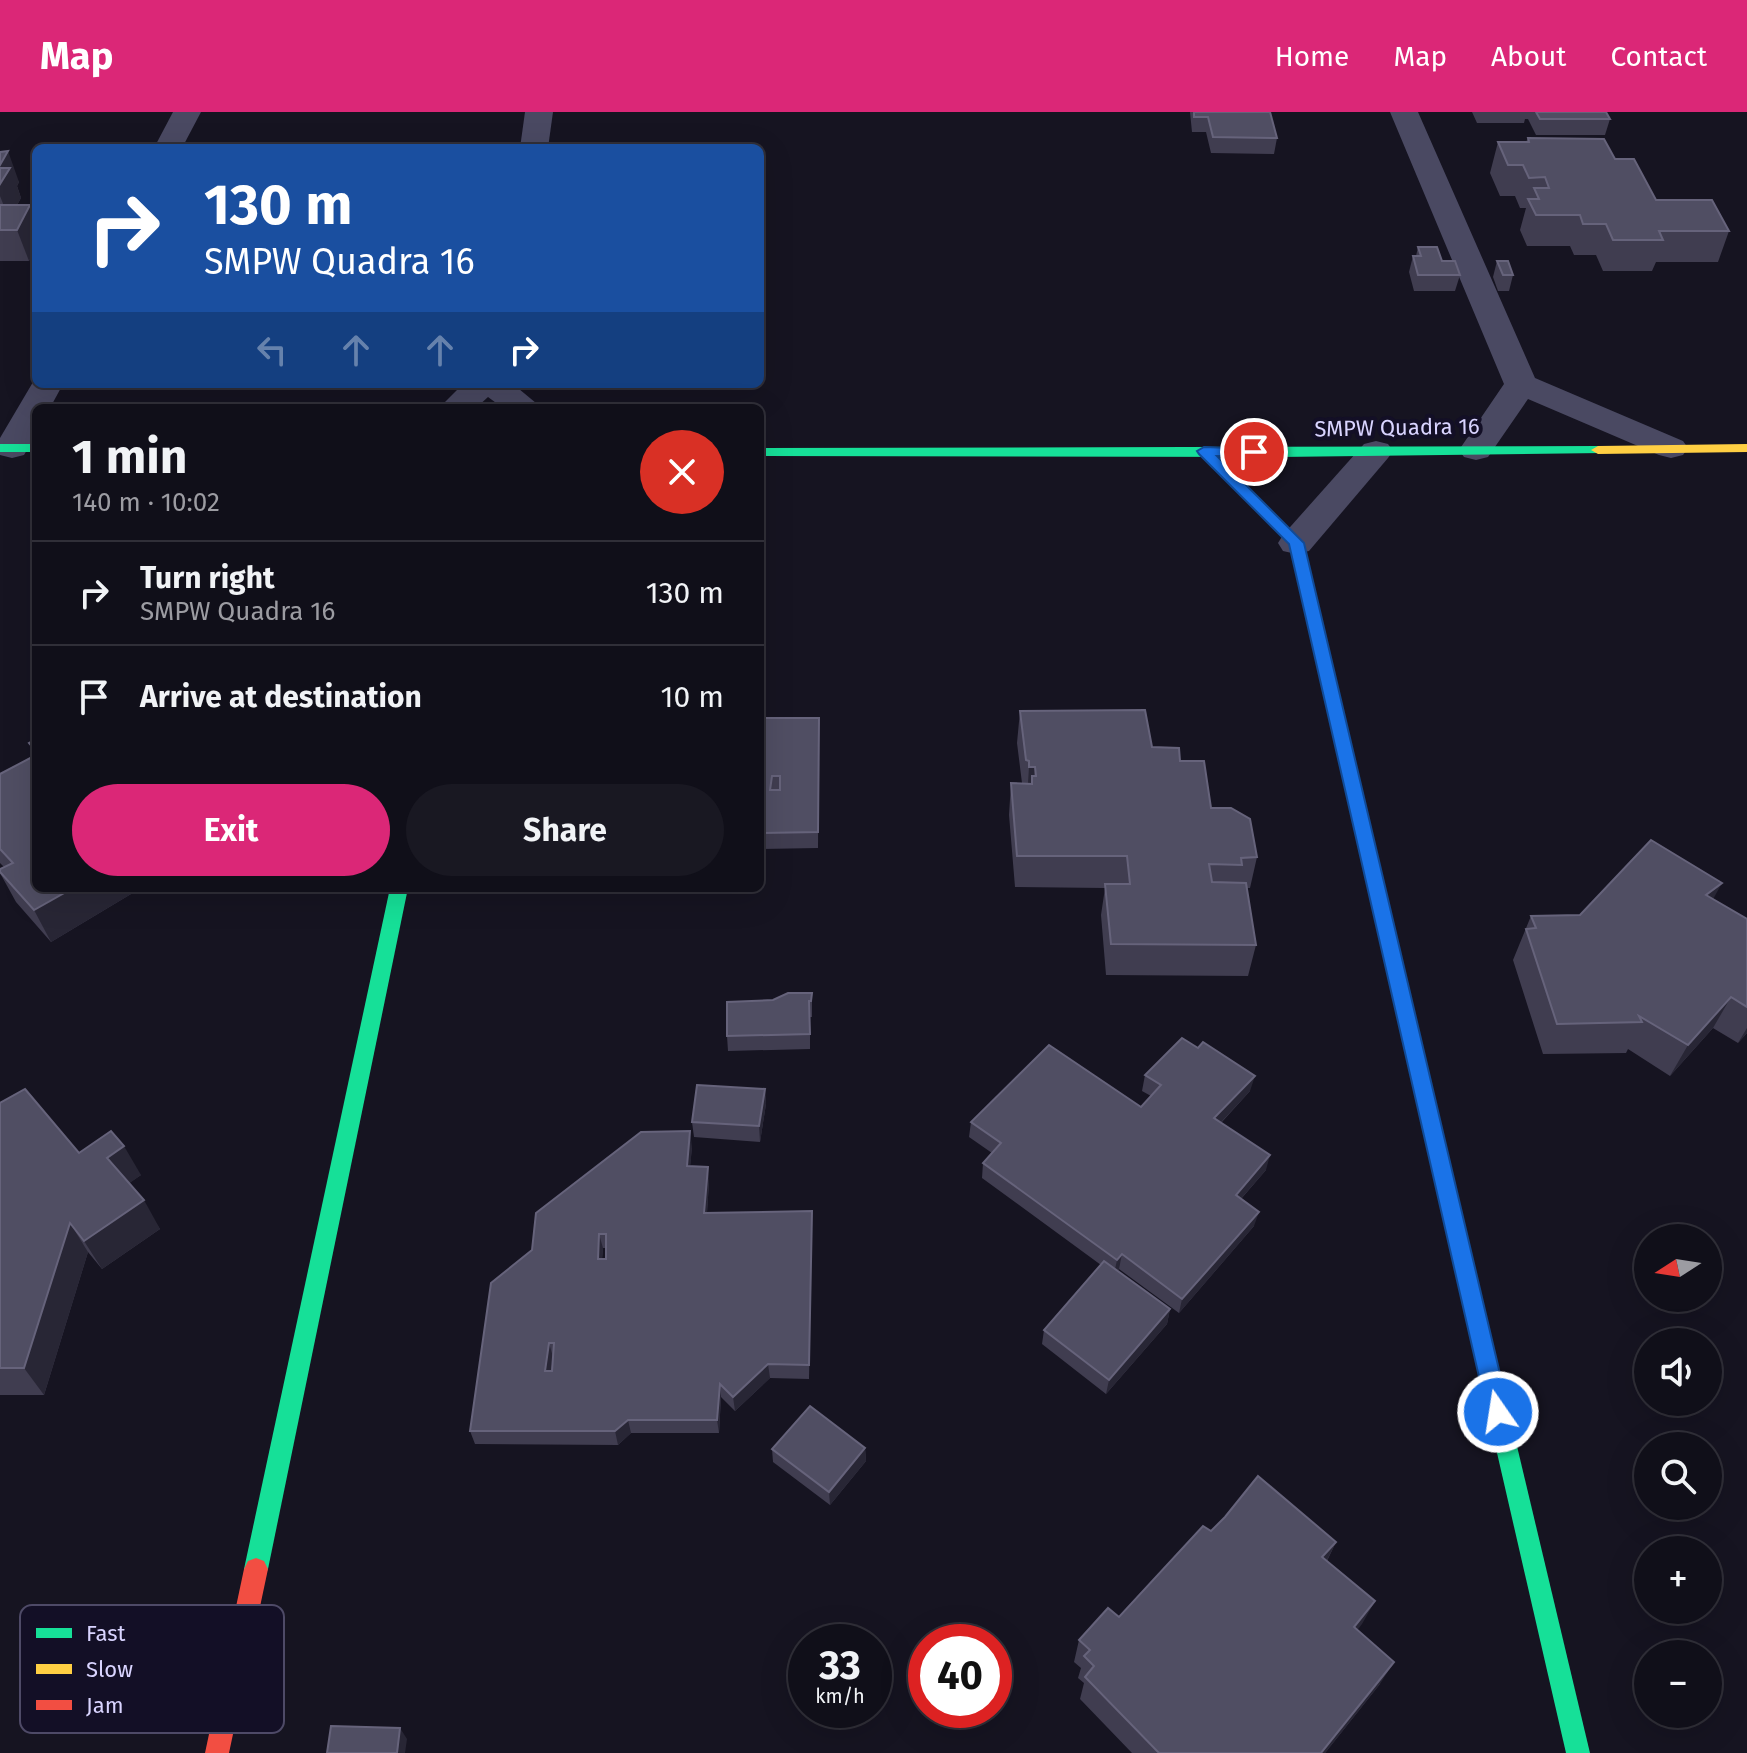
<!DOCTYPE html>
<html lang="en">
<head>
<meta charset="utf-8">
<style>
  :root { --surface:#100f19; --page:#191822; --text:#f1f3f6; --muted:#9c9ca2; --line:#302f38; --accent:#db2777 }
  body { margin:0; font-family:"Fira Sans",sans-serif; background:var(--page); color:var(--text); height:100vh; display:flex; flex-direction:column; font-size:30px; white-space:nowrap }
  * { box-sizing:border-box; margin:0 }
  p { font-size:26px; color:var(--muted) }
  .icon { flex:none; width:44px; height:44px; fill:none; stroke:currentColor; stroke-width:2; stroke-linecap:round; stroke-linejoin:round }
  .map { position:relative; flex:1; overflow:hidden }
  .drawer { position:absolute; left:32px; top:292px; width:732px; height:488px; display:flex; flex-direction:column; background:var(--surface); border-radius:12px; box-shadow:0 8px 32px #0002,0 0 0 2px var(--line) }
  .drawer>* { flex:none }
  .banner { position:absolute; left:32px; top:32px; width:732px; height:244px; border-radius:12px; box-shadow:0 8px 32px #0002,0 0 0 2px var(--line); background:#1a4fa0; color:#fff; overflow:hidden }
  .needle { width:52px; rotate:258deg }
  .controls { position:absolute; left:1634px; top:1112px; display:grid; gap:16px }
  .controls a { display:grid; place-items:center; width:88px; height:88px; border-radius:50%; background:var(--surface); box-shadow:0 8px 32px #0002,0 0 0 2px var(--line); font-size:40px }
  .speed { position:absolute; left:788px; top:1512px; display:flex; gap:16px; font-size:40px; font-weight:700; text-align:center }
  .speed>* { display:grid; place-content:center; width:104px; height:104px; border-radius:50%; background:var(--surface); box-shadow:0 8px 32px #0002,0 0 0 2px var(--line); line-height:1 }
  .speed small { font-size:20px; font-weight:400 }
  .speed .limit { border:12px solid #d22; background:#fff; color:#111 }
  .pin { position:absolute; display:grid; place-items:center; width:68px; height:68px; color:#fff; margin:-34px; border:4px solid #fff; border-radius:50%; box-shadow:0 2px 8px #0007 }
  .me { position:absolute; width:88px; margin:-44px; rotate:347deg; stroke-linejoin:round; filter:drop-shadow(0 0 6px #0008) }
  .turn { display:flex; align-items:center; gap:28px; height:168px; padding:0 40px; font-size:36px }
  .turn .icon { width:104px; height:104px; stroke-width:2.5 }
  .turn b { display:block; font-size:56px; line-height:68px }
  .lanes { display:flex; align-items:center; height:76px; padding:0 40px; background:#0003; justify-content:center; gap:40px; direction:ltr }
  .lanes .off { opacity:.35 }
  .round { display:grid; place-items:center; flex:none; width:84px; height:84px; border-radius:42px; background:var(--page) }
  .overview { display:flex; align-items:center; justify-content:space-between; height:136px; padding:0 40px }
  h1 { font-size:48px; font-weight:700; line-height:60px }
  .action { display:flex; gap:16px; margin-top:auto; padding:16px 40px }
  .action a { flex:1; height:92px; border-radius:48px; background:var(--accent); color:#fff; font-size:32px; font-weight:700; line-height:92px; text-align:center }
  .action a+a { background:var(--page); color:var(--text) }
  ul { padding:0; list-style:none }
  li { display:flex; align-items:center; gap:24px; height:104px; padding:0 40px; border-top:2px solid var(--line) }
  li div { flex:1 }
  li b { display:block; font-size:30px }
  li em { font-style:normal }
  header { display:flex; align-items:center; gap:48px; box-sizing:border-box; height:112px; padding:0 40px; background:var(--accent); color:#fff }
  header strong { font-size:38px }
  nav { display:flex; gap:44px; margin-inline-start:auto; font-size:28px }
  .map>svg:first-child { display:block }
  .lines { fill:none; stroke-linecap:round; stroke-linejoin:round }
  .street { fill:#4a4962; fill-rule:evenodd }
  .fast { fill:#16e098; fill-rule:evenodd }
  .slow { fill:#ffcf43; fill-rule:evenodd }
  .jam { fill:#f24e42; fill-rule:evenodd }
  .wall { fill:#403d50; fill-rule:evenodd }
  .shaded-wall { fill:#282635 }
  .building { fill:#504e63; stroke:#66637b; stroke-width:2; fill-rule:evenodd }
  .route { fill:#1a73e8; stroke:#114b97; stroke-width:2 }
  .labels { text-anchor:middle; stroke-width:8; stroke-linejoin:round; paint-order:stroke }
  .far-street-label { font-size:22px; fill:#d9d4ff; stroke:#130f26 }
  .key { fill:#130f26; stroke:#4e4a67; stroke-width:2 }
  .key-label { font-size:22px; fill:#d9d4ff }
</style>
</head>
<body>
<header>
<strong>Map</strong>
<nav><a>Home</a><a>Map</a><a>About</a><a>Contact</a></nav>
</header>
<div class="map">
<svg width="1747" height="1641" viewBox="0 0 1747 1641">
  <rect width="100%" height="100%" fill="#161421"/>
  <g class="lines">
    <!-- street -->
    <g class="street">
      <path d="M173,0H201L182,36H154Z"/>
      <path d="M525,0H553L548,36H520Z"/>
      <path d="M1390,0H1418L1535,266L1683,329L1688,336L1683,343L1671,346L1659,343L1528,287L1488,345L1476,348L1464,345L1459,338L1504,272Z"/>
      <path d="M36,265V272H63L50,296H36V323L24,343L12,346L0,343V326Z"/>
      <path d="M463,272H513L542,296H503L488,285L476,296H439Z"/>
      <path d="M1376,329L1388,332L1393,339L1388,346L1309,439L1296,442L1283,439L1278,431L1283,423L1364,332Z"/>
    </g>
    <!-- fast -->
    <g class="fast">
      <rect x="0" y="332" width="36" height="8"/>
      <path d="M1598,334L1603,335V341L1279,345L760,344V336Z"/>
      <path d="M390,776H408L268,1457L264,1465L256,1468L248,1465L244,1457Z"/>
      <path d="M1462,1136L1469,1139L1472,1145L1590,1641H1566L1452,1145L1455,1139Z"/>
    </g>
    <!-- slow -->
    <g class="slow">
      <path d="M1747,332V340L1598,342L1591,338L1598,334Z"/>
      <path d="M1343,625L1351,631L1472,1145L1469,1151L1462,1154L1455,1151L1452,1145L1335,631Z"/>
    </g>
    <!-- jam -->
    <g class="jam">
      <path d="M1204,335L1209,336L1303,431L1351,631L1349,635H1337L1335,631L1289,432L1199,342L1197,339Z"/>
      <path d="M256,1446L264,1449L268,1457L229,1641H205L244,1457L248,1449Z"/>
    </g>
  </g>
  <!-- wall -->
  <g class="wall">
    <path d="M1190,0H1270L1277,26L1274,42L1211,41L1206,20H1192Z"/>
    <path d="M1472,0H1606L1610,7L1605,23H1536L1528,7H1525L1524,11H1477Z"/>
    <path d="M1528,26L1615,47L1656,88L1729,119L1718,150H1656L1652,159H1603L1596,143H1574L1570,134H1527L1520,118L1526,96H1520L1515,84H1500L1490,61L1498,30H1526Z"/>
    <path d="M0,40L19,70L17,74L21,86L17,93L36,108V135L29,149H0Z"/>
    <path d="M1418,135L1442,149L1460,163L1455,179H1414L1409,160L1413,144H1416Z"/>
    <path d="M1497,149L1513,163L1509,179H1498L1493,165Z"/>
    <path d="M1020,599L1152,635L1180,649L1211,696L1257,745L1250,776H1247L1256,833L1248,864L1106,863L1101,803L1105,776L1015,775L1009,703L1011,671H1022L1017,631Z"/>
    <path d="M760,606H819L818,736L760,737Z"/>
    <path d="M36,627V776H128L131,782L51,830L16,790L0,761V757L4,755L0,751V662L35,643L29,631Z"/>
    <path d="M1713,787L1747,807V921L1738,931L1713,916L1670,964L1628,937L1626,941L1543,942L1513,848L1531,804L1580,803Z"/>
    <path d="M812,881V905H810V937L728,939L727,924L773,888Z"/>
    <path d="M1145,963L1250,979L1221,1011L1266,1058L1241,1087L1254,1114L1179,1201L1119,1157L1117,1159L1170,1197L1167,1212L1106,1282L1042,1232L1044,1218L1101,1153L982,1066L983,1051L992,1041L969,1025L971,1010L1141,995L1151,984L1142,979Z"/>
    <path d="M765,977L766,992L760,1030L694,1025L692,1010Z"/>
    <path d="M0,991L79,1041L141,1063L129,1071L160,1117L102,1157L88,1140L44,1283H0Z"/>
    <path d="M692,1035L690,1054L709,1070L707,1101L812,1099L809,1267L770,1266L735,1299L721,1285L719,1321H631L618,1333L475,1332L470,1319L532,1138ZM603,1136H606V1147H602Z"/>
    <path d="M865,1336L866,1349L830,1393L773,1350L772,1337Z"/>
    <path d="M1211,1419L1336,1430L1327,1449L1375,1489L1357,1518L1380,1572L1325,1641H1132L1080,1587L1084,1571L1078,1566L1081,1556L1074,1550L1079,1528L1119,1505Z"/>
  </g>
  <!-- shaded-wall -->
  <g class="shaded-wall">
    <path d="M8,39L19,70L17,74L21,86L9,107L0,84V53Z"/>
    <path d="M30,93L36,108V135L29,149L17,118Z"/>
    <path d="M1029,655H1035L1032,687V664L1030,687H1027Z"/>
    <path d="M1722,771L1705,802L1706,783Z"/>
    <path d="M73,776H128L131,782L51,830L34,798Z"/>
    <path d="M1731,885L1713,916L1670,964L1688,933Z"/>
    <path d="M1747,916V921L1738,931Z"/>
    <path d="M1255,964L1250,979L1210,1022L1214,1006Z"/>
    <path d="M765,977L766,992L760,1030L759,1014Z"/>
    <path d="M690,1019L692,1035L689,1069L687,1054Z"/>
    <path d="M124,1034L141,1063L124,1075L107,1046Z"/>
    <path d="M1270,1043L1266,1058L1231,1098L1236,1083Z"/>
    <path d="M708,1055L709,1070L706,1115L704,1101Z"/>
    <path d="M144,1088L160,1117L102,1157L84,1129Z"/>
    <path d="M812,1099V1114L809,1267V1253Z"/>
    <path d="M1259,1100L1254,1114L1179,1201L1182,1187Z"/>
    <path d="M70,1111L88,1140L44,1283L24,1256Z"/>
    <path d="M599,1122L603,1136L601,1162L598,1147Z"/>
    <path d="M1122,1142L1119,1157L1114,1162L1117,1148Z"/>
    <path d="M1170,1197L1167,1212L1106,1282L1109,1268Z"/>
    <path d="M549,1231L553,1245L549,1273L545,1259Z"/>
    <path d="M768,1252L770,1266L735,1299L733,1285Z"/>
    <path d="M720,1272L721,1285L719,1321L717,1308Z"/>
    <path d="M628,1308L631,1321L618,1333L615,1319Z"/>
    <path d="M865,1336L866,1349L830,1393L829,1380Z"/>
    <path d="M1336,1430L1324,1454L1322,1445Z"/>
    <path d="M1375,1489L1362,1512L1342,1538L1354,1515Z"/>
    <path d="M1394,1550L1380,1572L1325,1641H1321Z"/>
    <path d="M400,1616L407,1627L405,1641H397Z"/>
  </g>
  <!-- building -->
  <g class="building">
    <path d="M1194,0H1270L1277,26L1213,25L1208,5H1194Z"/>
    <path d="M1536,0H1606L1610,7H1540Z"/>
    <path d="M1528,26L1604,27L1615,47H1634L1656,88H1712L1729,119H1659L1663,128H1613L1606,112H1583L1580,103H1536L1528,87H1539L1534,76H1549L1545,65L1529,66L1523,53H1508L1498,30H1529Z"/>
    <path d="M8,39L0,53V40Z"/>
    <path d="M0,56H10L0,72Z"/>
    <path d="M0,93H30L17,118H0Z"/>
    <path d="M1418,135H1437L1442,149H1455L1460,163H1418L1413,144H1421Z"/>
    <path d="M1497,149H1508L1513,163H1503Z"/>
    <path d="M1145,598L1152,635L1179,636L1180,649H1204L1211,696H1231L1250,707L1257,745L1241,746L1242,753L1209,752L1212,770L1246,771L1256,833L1111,832L1105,772H1130L1127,744H1017L1011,671L1032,672V664H1036L1035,655H1029V649L1026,648L1020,599Z"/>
    <path d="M760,606H819L818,720L760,721ZM772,664H780V678H770Z"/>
    <path d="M36,627V639L29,631Z"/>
    <path d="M36,643V776H73L34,798L0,760V757L13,751L0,737V662Z"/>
    <path d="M1651,728L1722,771L1706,783L1747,807V895L1731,885L1688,933L1639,904L1642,910L1557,912L1526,817L1536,816L1531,804L1580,803Z"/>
    <path d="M788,881H812L811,889H809L810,922L727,924V890L773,888Z"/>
    <path d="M1182,926L1198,936L1203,930L1255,964L1214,1006L1270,1043L1236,1083L1259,1100L1182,1187L1122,1142L1117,1148L983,1051L1001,1031L971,1010L1049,933L1141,995L1161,973L1145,963Z"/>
    <path d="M697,973L765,977L759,1014L692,1010Z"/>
    <path d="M25,977L79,1041L111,1019L124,1034L107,1046L144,1088L84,1129L70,1111L24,1256H0V991Z"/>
    <path d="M690,1019L687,1054L708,1055L704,1101L812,1099L809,1253L768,1252L733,1285L720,1272L717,1308H628L615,1319H470L491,1171L532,1138L536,1101L641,1020ZM599,1122H606V1147H598ZM549,1231H554L552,1259H545Z"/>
    <path d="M1104,1149L1170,1197L1109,1268L1044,1218Z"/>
    <path d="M810,1294L865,1336L829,1380L772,1337Z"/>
    <path d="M1258,1364L1336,1430L1322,1445L1375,1489L1354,1515L1394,1550L1321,1641H1159L1085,1565L1094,1554L1084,1544L1090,1538L1079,1528L1108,1496L1119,1505L1203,1414L1211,1419L1225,1405Z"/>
    <path d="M331,1614L400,1616L397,1641H327Z"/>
  </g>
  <!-- route -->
  <path class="route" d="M1204,335L1259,337L1261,340L1254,345L1217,344L1304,431L1509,1300L1506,1307L1498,1310L1490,1307L1487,1300L1289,432L1199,342L1197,339Z"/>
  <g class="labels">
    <!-- far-street labels -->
    <g class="far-street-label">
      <text transform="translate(1397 315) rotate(-1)" y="8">SMPW Quadra 16</text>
    </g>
  </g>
  <!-- legend -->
  <rect x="20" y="1493" width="264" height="128" rx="12" class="key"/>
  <rect x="36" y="1516" width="36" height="10" fill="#16e098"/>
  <rect x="36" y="1552" width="36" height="10" fill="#ffcf43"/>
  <rect x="36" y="1588" width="36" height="10" fill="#f24e42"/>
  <g class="key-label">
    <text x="86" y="1529">Fast</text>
    <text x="86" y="1565">Slow</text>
    <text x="86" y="1601">Jam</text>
  </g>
</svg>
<div class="controls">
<a><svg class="needle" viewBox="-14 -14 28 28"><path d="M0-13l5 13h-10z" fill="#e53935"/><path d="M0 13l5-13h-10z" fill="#9c9ca2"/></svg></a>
<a><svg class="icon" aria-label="sound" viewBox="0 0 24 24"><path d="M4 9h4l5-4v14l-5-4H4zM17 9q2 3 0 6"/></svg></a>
<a><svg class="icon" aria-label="search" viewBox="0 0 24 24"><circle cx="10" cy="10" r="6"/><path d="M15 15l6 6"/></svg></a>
<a>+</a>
<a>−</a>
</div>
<div class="speed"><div>33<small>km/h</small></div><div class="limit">40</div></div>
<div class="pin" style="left:1254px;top:340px;background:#d93025"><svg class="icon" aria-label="arrive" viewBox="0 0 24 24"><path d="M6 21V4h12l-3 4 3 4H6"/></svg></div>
<svg class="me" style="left:1498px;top:1300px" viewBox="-20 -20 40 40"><circle r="17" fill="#1a73e8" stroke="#fff" stroke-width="3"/><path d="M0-11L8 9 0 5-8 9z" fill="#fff"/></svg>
<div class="banner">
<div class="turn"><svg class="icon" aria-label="right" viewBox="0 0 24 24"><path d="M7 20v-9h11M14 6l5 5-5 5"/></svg><div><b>130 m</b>SMPW Quadra 16</div></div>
<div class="lanes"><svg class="icon off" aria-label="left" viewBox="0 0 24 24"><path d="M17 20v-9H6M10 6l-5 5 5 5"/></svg><svg class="icon off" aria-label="ahead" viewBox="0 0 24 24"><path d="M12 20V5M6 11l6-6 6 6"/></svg><svg class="icon off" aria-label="ahead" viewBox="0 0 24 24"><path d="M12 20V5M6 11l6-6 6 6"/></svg><svg class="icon" aria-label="right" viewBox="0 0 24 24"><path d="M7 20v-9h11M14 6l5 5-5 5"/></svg></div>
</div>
<section class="drawer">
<div class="overview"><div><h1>1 min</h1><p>140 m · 10:02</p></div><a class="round" style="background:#d93025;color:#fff"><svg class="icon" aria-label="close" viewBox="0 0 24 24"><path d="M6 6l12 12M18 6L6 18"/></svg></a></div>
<ul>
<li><svg class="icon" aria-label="right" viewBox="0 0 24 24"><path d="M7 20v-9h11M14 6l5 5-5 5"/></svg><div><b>Turn right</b><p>SMPW Quadra 16</p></div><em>130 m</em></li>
<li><svg class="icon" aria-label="arrive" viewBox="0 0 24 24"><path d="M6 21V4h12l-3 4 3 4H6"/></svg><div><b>Arrive at destination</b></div><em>10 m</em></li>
</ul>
<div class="action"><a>Exit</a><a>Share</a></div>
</section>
</div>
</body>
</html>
